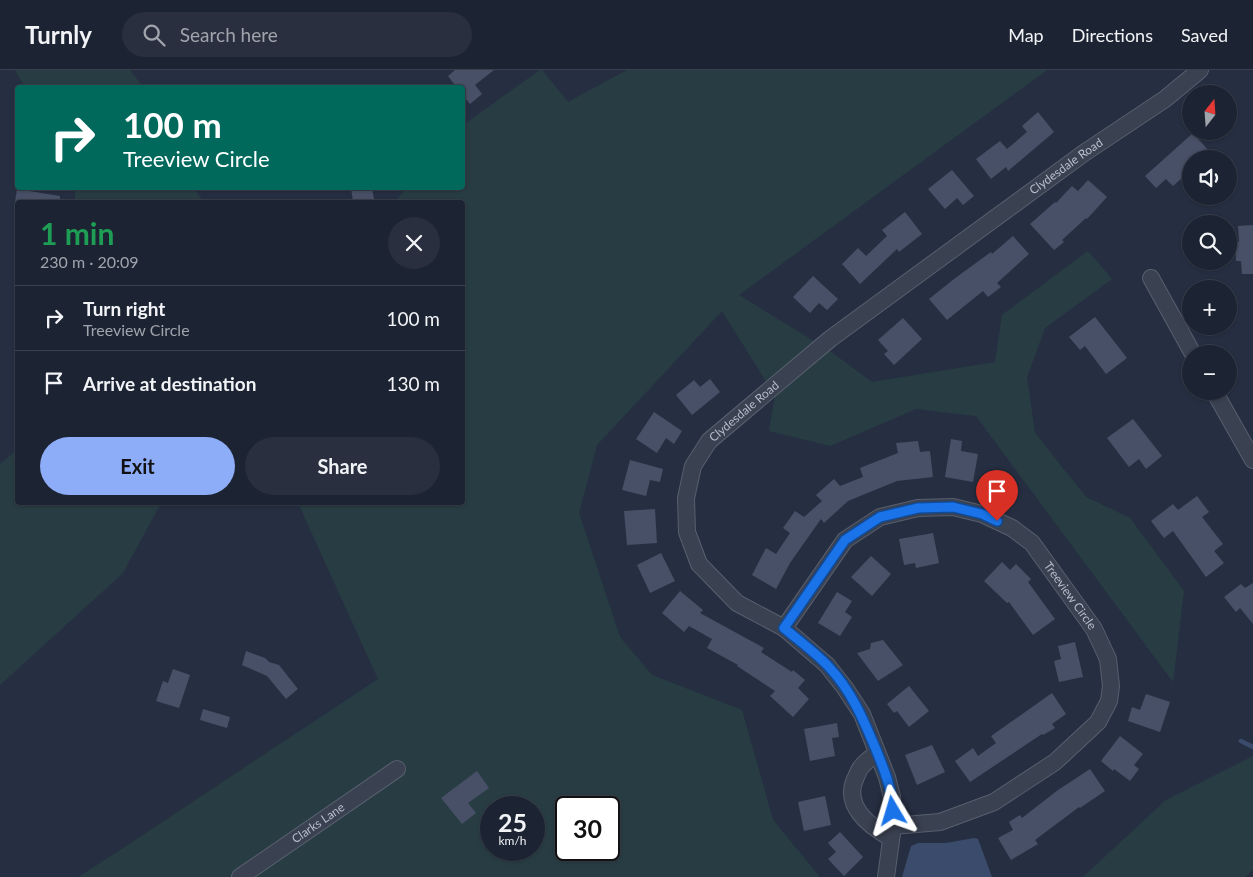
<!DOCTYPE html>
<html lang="en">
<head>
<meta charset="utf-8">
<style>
  :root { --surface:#1c2332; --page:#292f3e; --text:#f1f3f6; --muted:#a0a4ac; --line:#3a404d; --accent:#8eadf9 }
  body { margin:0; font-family:Lato,sans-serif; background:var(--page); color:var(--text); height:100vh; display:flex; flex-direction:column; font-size:19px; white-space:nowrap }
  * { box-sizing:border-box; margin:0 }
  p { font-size:16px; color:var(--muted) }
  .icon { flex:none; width:28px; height:28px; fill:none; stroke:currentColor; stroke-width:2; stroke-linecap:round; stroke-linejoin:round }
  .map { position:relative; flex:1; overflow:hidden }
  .sheet { position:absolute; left:15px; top:130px; width:450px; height:305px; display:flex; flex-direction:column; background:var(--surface); border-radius:5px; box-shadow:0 1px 4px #0004,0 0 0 1px var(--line) }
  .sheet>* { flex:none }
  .guide { position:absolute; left:15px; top:15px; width:450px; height:105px; border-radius:5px; box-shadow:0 1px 4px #0004,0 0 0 1px var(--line); background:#00695c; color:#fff; overflow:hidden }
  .needle { width:32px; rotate:17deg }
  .tools { position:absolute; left:1182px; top:15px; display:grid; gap:10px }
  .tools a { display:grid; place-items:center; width:55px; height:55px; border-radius:50%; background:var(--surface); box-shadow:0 1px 4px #0004,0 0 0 1px var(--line); font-size:25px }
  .speed { position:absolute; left:480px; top:726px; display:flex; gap:10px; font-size:25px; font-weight:700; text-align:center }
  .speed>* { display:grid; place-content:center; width:65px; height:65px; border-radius:50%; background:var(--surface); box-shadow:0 1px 4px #0004,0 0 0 1px var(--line); line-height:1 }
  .speed small { font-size:12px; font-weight:400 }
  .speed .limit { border:2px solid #111; border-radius:8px; background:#fff; color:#111 }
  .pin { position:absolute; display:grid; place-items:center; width:42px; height:42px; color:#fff; margin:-51px -21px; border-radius:50% 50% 50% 0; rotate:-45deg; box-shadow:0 0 5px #0007 }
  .pin .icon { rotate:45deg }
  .me { position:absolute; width:55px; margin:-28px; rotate:353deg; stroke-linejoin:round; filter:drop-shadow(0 0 4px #0008) }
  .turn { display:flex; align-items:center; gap:18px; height:105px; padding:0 25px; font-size:22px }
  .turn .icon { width:65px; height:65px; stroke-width:2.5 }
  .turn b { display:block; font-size:35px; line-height:42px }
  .round { display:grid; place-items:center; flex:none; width:52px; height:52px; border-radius:26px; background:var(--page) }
  .overview { display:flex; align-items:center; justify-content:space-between; height:85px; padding:0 25px }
  h1 { font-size:30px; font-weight:700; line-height:38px; color:#1e9e55 }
  .primary-button { display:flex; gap:10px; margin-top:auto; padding:10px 25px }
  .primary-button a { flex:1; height:58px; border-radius:30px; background:var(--accent); color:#111; font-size:20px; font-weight:700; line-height:58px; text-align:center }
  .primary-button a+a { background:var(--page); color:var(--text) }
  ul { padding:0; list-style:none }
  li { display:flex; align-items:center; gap:15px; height:65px; padding:0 25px; border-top:1px solid var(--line) }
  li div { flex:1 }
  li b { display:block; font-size:19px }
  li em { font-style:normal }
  header { display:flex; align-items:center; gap:30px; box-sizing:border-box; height:70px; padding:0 25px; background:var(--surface); border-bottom:1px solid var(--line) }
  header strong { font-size:24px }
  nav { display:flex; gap:28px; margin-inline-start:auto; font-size:18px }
  .search { width:350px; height:45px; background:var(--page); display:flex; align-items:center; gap:12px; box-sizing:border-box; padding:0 18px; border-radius:28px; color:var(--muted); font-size:19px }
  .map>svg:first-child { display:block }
  .green { fill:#283d43; fill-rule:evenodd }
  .water { fill:#3b4b6b }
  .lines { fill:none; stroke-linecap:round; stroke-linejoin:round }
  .stream { stroke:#3b4b6b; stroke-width:4.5 }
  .building { fill:#475066 }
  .street-casing { stroke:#585f6e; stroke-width:18 }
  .street { stroke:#3a4151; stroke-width:16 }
  .route-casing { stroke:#114b97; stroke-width:12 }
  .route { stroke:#1a73e8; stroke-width:9 }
  .labels { text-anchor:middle; stroke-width:4; stroke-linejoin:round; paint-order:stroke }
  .street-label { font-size:12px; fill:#b7bdcb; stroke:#1f2637 }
</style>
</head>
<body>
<header>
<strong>Turnly</strong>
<div class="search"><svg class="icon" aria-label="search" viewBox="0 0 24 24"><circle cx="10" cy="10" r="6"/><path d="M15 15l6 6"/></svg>Search here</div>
<nav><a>Map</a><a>Directions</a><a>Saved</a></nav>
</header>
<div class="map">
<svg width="1253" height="807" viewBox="0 0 1253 807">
  <rect width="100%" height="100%" fill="#262f42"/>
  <!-- green -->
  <g class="green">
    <path d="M15,0H130L143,17H25Z"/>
    <path d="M540,0H542L568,32L627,0H1047L739,225L830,281L872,312L995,292L1002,245L1088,181L1112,209L1045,258L1027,307L1035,363L1086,427L1130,448L1184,521L1173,612L976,346L916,339L830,376L769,361L775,326L722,241L597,375L579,443L620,567L652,605L742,640L773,750L820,807H78L125,777L378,609L298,433L462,432V132H395L406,118H462L463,55ZM491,738H534V780H491ZM566,738H609V780H566Z"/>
    <path d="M75,118H193L204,132H75Z"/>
    <path d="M17,380L18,432L161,433L123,503L0,615V394Z"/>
    <path d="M1253,686V800L1245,807H1083L1166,730Z"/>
  </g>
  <!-- water -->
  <path class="water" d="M974,768L978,769L992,807H902L911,776L918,773H946Z"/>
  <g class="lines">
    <!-- stream -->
    <path class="stream" d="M1241,671L1253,677"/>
  </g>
  <!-- building -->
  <g class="building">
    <path d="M455,0H494L475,15L482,24L470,34L462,24V18H457L448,6Z"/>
    <path d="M1038,42L1054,62L1008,101L1006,97L991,109L976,89L1000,71L1007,79L1027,62L1022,56Z"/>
    <path d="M1193,63L1216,89H1191V120L1181,109L1173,116L1166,109L1156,118L1145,106Z"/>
    <path d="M952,100L974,126L963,135L957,128L945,139L928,119Z"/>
    <path d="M1088,110L1107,127L1087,149L1086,148L1062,170L1064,172L1054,180L1030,154L1055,132L1056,133L1072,116L1078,121Z"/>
    <path d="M351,118H372L374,129L353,131Z"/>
    <path d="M17,119L60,126V132H15Z"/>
    <path d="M905,142L922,164L899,182L897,179L860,214L842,194L858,178L866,186L887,166L882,160Z"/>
    <path d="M1253,155V204H1242L1241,191H1236L1235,172H1239L1238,156Z"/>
    <path d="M1013,166L1029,184L997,213L1001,217L988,227L983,221L947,250L929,229L954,209L991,182L992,184Z"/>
    <path d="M813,206L838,229L827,240L819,233L810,243L793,227Z"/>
    <path d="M1095,247L1127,288L1106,304L1085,276L1080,280L1069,267Z"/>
    <path d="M903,248L922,269L894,295L884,284L888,281L878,270Z"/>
    <path d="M710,309L720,322L692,345L676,325L694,310L700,317Z"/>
    <path d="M654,342L682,361L674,374L666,368L657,383L636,369Z"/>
    <path d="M1133,349L1162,386L1146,399L1139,389L1129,397L1107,368Z"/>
    <path d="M951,369L962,371L961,381L978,384L973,412L945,407Z"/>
    <path d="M918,371L920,382L930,381L933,407L897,411L848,431L824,453L821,449L790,493L776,519L752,505L766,478L776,484L790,463L783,458L795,441L804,447L822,431L816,425L834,409L840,416L863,407L860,398L898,383L896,373Z"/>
    <path d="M630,390L663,399L660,412L650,410L646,426L622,420Z"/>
    <path d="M1197,426L1209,442L1202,447L1223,474L1214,481L1224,493L1206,507L1173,461L1164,468L1151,451L1173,434L1178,440Z"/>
    <path d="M655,439L657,473L627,475L624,441Z"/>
    <path d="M933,463L939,493L916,498L915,493L904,495L899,469Z"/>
    <path d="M661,483L675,511L650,523L637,495Z"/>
    <path d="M871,486L891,504L872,526L851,507Z"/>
    <path d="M1002,492L1010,500L1016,494L1031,509L1028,512L1055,549L1033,565L1009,532L1007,533L984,511Z"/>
    <path d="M1253,513V554L1240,538L1236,542L1224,527L1241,514L1245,518Z"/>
    <path d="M680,521L703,540L700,543L764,578L761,582L792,602L793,600L805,610L798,618L809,629L793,647L770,626L775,621L737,596L738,595L707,578L712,569L689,556L684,562L662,543Z"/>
    <path d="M837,522L852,531L845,542L852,547L840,566L818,553Z"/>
    <path d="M883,570L903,595L878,611L857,583L870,579L871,573Z"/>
    <path d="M1075,572L1083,607L1059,612L1054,591L1061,589L1058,576Z"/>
    <path d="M246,581L265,588L269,592L279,595L298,619L286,629L267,606L242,595Z"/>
    <path d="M173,599L190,605L179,638L156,631L163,611L168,613Z"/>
    <path d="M909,616L929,641L909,657L897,641L894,643L887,634Z"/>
    <path d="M1052,623L1066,644L1052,654L1055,658L1043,665L1042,664L970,712L955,691L973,678L978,686L996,673L991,666Z"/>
    <path d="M1146,624L1170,632L1160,662L1128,651L1132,637L1140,640Z"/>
    <path d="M203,639L230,647L227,658L200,650Z"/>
    <path d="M837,653L839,667L832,668L835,686L810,691L804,659Z"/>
    <path d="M1120,666L1143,684L1134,695L1139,699L1130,711L1114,699L1113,701L1101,691Z"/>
    <path d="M932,675L945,702L917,715L905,685Z"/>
    <path d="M1090,699L1105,721L1080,738L1079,737L1035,770L1038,774L1011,790L998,768L1013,760L1009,752L1020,745L1022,748L1058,720Z"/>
    <path d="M477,701L489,718L468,733L476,743L462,754L441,728Z"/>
    <path d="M825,726L831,755L804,761L798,732Z"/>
    <path d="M840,762L863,787L844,806L828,789L836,782L828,773Z"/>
  </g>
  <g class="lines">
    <defs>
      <g id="street">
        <path d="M1151,208L1193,284"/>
        <path d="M1214,321L1253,390"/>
        <path id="s1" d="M784,558L845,470L880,447L918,438L953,437L982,444L1012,458L1032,473L1094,559L1108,589L1111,616L1109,631L1098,652L1055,692L994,732L940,752L893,756"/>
        <path d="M877,683C872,687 866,691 862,696C859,699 858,703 856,707C842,735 869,756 891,768"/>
        <path id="s2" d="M240,807L397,699"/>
        <path id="s3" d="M886,807L893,756L892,727L887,707L862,644L845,618L827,595L784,558L737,533L699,494L687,462L686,428L693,396L709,371L830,269L1084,83L1165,29L1200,0"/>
      </g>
    </defs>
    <!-- street casing -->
    <use href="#street" class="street-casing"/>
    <!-- street -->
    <use href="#street" class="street"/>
  </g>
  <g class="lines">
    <defs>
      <path id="route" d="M893,741C892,719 885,702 877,682C864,651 852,621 828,596C815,582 798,570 784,558L845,470L880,447L918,438L953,437L982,444L997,451"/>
    </defs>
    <!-- route casing -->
    <use href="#route" class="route-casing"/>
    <!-- route -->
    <use href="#route" class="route"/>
  </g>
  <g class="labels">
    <!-- street labels -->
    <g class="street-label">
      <text dy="4" stroke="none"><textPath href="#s3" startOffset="975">Clydesdale Road</textPath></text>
      <text dy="4" stroke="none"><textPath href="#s3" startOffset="570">Clydesdale Road</textPath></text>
      <text dy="4" stroke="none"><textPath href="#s1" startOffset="376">Treeview Circle</textPath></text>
      <text dy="4" stroke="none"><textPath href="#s2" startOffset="95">Clarks Lane</textPath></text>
    </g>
  </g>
</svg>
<div class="tools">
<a><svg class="needle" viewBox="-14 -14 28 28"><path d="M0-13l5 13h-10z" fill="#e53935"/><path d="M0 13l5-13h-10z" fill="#a0a4ac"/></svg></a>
<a><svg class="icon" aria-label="sound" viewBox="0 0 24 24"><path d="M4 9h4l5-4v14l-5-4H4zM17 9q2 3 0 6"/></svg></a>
<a><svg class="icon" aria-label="search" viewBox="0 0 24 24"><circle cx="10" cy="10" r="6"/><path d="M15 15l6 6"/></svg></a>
<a>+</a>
<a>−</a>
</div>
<div class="speed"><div>25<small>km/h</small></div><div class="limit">30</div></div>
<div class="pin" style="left:997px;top:451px;background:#d93025"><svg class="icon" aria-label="arrive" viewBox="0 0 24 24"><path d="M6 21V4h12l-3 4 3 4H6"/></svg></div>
<svg class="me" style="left:893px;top:741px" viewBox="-20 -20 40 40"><path d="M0-17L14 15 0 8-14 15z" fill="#1a73e8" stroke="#fff" stroke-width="4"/></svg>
<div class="guide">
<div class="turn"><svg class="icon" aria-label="right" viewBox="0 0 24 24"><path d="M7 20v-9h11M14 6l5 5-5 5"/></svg><div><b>100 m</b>Treeview Circle</div></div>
</div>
<section class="sheet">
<div class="overview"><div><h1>1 min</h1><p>230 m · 20:09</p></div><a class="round"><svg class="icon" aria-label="close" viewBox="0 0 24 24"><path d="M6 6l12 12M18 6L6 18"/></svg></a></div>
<ul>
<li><svg class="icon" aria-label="right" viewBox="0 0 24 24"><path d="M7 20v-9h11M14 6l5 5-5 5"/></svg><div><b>Turn right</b><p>Treeview Circle</p></div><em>100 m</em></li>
<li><svg class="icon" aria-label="arrive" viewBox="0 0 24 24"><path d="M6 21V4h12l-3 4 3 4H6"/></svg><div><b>Arrive at destination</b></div><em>130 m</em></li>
</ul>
<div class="primary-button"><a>Exit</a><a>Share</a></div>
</section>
</div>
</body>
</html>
